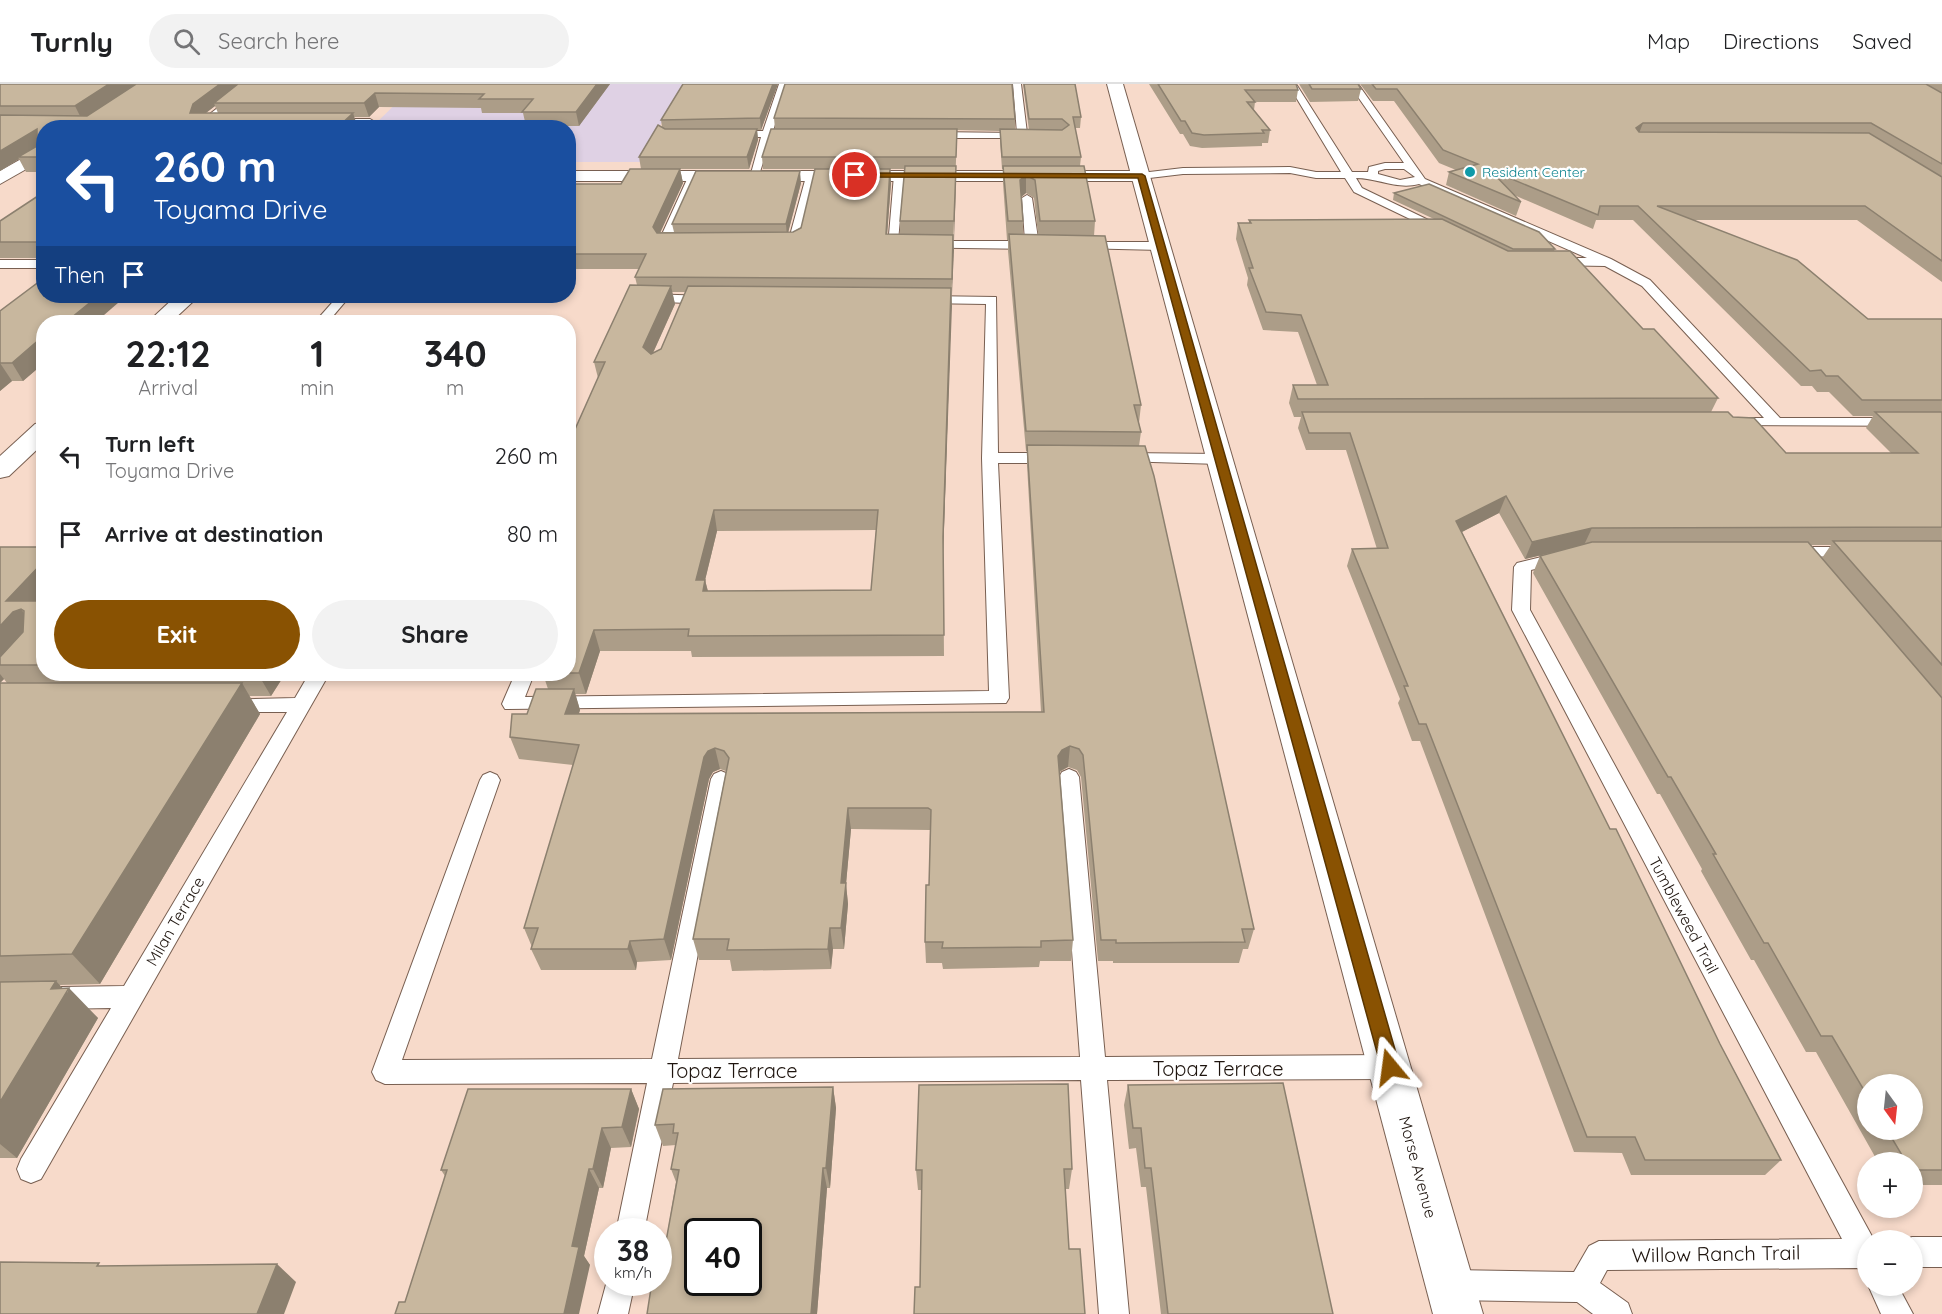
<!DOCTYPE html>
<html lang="en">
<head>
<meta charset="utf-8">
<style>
  :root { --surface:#fff; --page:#f2f2f2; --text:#202124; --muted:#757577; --line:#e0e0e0; --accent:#895202 }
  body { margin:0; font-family:Quicksand,sans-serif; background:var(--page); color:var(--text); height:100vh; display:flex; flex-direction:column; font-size:22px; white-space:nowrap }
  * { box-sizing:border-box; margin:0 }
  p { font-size:20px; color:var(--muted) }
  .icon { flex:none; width:33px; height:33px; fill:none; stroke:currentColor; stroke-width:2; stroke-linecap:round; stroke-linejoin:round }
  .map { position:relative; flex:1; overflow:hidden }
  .details { position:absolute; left:36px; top:231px; width:540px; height:366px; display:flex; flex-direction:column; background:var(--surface); border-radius:24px; box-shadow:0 3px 9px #0003 }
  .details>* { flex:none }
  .hud { position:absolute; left:36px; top:36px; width:540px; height:183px; border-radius:24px; box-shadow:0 3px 9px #0003; background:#1a4fa0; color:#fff; overflow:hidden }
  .needle { width:39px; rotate:165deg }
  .tools { position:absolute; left:1857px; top:990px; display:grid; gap:12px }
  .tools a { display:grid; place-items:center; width:66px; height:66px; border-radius:50%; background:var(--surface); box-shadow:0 3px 9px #0003; font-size:30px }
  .speed { position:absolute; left:594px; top:1134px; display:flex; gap:12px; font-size:30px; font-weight:700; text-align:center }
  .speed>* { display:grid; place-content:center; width:78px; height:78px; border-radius:50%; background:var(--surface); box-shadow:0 3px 9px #0003; line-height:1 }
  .speed small { font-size:15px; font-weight:400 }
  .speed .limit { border:3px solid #111; border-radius:9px; background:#fff; color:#111 }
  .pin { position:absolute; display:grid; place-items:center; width:51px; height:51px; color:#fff; margin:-26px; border:3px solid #fff; border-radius:50%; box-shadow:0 2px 6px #0007 }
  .me { position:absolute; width:66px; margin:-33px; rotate:344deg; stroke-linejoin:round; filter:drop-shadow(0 0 4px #0008) }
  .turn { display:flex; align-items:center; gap:21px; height:126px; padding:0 18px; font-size:27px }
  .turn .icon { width:78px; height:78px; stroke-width:2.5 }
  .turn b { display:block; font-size:42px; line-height:51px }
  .then { display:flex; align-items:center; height:57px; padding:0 18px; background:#0003; gap:12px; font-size:22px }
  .eta { display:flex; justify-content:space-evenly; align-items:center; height:102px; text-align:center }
  .eta b { font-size:36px; font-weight:700; line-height:42px }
  .button { display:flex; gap:12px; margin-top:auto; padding:12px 18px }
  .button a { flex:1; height:69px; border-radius:36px; background:var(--accent); color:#fff; font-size:24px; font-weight:700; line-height:69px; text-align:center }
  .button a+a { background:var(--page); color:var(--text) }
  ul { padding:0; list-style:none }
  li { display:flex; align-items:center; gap:18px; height:78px; padding:0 18px }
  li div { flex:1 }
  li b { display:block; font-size:22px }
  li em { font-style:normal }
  header { display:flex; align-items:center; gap:36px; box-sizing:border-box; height:84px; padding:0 30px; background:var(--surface); border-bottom:2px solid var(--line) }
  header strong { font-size:28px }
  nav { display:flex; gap:33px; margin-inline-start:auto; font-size:21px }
  .search { width:420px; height:54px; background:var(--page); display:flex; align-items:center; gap:15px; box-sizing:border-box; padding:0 21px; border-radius:33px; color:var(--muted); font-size:22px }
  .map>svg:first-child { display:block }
  .industrial { fill:#dfd1e4 }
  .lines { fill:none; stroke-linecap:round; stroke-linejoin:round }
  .service-casing { stroke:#785f51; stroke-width:2 }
  .minor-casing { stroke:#785f51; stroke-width:2 }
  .tertiary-casing { stroke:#785f51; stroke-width:2 }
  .service { fill:#fff; fill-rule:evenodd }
  .minor { fill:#fff; fill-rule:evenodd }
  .tertiary { fill:#fff; fill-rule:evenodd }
  .wall { fill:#ac9d88; fill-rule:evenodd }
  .shaded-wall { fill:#8c806f }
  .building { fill:#c8b79e; stroke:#8c806f; stroke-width:1.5; fill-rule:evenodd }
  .route { fill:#895202; stroke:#593501; stroke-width:1.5 }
  .culture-dot { fill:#0f9aa8; stroke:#fff; stroke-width:2 }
  .labels { text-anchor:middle; stroke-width:4.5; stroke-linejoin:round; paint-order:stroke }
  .far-culture-label { font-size:14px; fill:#0d838f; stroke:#fff; text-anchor:start }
  .street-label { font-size:16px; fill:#1e140e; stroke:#fff }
  .near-street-label { font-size:20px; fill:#1e140e; stroke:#fff }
</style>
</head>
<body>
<header>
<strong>Turnly</strong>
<div class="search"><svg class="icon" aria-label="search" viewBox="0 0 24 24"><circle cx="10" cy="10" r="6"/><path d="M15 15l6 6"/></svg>Search here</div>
<nav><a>Map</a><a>Directions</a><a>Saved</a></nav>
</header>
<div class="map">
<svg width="1942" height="1230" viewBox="0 0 1942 1230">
  <rect width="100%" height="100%" fill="#f7daca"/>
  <!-- industrial -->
  <path class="industrial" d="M416,0H683L640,78H569L568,44H371Z"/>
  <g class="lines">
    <defs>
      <g id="service">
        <path d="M248,0H258L203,44H192Z"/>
        <path d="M779,0H787L773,47H797L802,50L797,53H771L759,91L750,93L761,53H730L725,50L730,47H763Z"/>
        <path d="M1013,0H1021L1027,49L1037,50V54H931L926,51L931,48L1017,49Z"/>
        <path d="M1288,0H1296L1352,88H1368L1369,83L1385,79H1404L1349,0H1358L1425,95L1611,175L1650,196L1780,334H1942V342L1727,341L1725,338L1732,334H1764L1642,202L1605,182L1549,181L1547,178L1553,174H1587L1419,100C1397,106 1378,94 1356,94L1362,104L1447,145V149H1439L1354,108L1345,94H1316L1290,89L1183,90L1141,95L1136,92L1141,89L1183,84L1290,83L1316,88H1341ZM1385,85H1404L1415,93L1400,96L1378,90V87Z"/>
        <path d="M332,35H370L375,38L370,41L329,40V36Z"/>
        <path d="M694,88L699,91L671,156L684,159L678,162L660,161L658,159L689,91Z"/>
        <path d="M899,88L904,91L898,157H1025L1022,114L1027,111L1032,114L1039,161L1033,165L888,163L894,91Z"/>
        <path d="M807,89L816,91L800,158L794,161L778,160V156L789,155Z"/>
        <path d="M1080,158H1161L1167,162L1161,166L1076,164L1074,162Z"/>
        <rect x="0" y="176" width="44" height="8"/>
        <path d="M647,210L708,212L714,216L708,220L643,217V211Z"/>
        <path d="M338,212H350L328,238H315Z"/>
        <path d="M926,212L996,213L998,369H1053L1061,374L1053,379H998L1009,614L1006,619L505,625L502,620L515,590H534L525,613L989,607L982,374L986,220L922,219V213Z"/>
        <path d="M1124,369L1220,370L1228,375L1220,380L1119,377L1116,374Z"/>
        <path d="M1792,463H1852L1860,468L1852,473L1786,472L1784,468L1786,464Z"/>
        <path d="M1562,468L1568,469L1571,473L1568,477L1531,486L1530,526L1874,1156H1868V1188L1857,1184L1607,1186L1600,1199L1628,1219L1632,1230H1593L1577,1218L1451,1216L1441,1211L1436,1201L1441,1191L1451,1186L1574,1188L1589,1162L1599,1157L1842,1155L1512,526L1514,483L1517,479Z"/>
        <path d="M309,590H329L41,1095L31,1099L21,1095L17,1085L21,1075L111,924L0,926V904L124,902L287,628H228L221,626L218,621L221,616L295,614Z"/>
        <path d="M1069,685L1076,688L1079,693L1105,973L1391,971L1400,975L1404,983L1400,991L1391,995L1107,996L1129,1230H1099L1081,996L673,999L644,1148H616L647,999L385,1000L376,996L372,988L480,696L483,691L490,688L497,691L500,696L402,976L652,975L711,695L714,690L721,687L728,690L731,695L678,975L1080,973L1059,693L1062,688Z"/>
        <path d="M1912,1153H1942V1183H1912V1156H1905Z"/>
        <path d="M608,1193V1198H635L628,1230H598Z"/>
        <path d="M1868,1201L1898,1202L1913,1230H1881Z"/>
      </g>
      <g id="minor">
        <path d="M44,62V75L0,100V87Z"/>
        <path d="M568,87H1141L1150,92L1141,97H568Z"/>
        <path d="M176,212H199L171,238H148Z"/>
        <path d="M44,338V359L9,392L0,394V372L35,340Z"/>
      </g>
      <path id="tertiary" d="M1107,0H1123L1483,1230H1433Z"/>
    </defs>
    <!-- service casing -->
    <use href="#service" class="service-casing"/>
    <!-- minor casing -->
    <use href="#minor" class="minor-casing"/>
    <!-- tertiary casing -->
    <use href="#tertiary" class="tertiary-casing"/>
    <!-- service -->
    <use href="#service" class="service"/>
    <!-- minor -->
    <use href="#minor" class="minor"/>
    <!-- tertiary -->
    <use href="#tertiary" class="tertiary"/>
  </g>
  <!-- wall -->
  <g class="wall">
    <path d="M0,0H610L579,42H526L523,29H482L481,24L379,23L369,33H354L44,73V88H26L19,75L0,87ZM215,22L218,29H206Z"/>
    <path d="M683,0H778L761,46H757L758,56L749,85H641L639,73L662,43L661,36Z"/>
    <path d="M1023,0H1075L1081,33L1080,44H1075L1081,73L1080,82L1095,137L1094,152L1141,321L1139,339L1141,348L1139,362L1254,845L1248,865H1243L1239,879H1113V877H1098L1081,693L1077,686L1068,683L1060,688L1073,856L1071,877H1040L1039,883L943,885L942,879H926L925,858L929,801L930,746H929L851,745L846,800L848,820L844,865H833L831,885L732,887L730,876H699L693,855L726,687L720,685L713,688L709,695L671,876L637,878L636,886H541L531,865L532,863L524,844L573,681L519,675L510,653L527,630L548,605L543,590H568V361L598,294L594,278L637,201L635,193L639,185H568V100H621L680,85L683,99L660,148H674L672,140L801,99L788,148H793L890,85L891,99L887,150H900V137L905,85H763L762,73L775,45L774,34L1015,35V45L1029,46ZM957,46L1000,47V57L1002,85H1003V99L1007,156H1008V167L1026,367H1027V381L1041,628L579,629L580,626L575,610H586L600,567H691L692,573L944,572L943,473ZM1026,109L1034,114L1038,150H1023V137L1021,113ZM672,208H686L661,265L653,269L675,220ZM876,446L871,506L708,507L705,496L717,447Z"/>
    <path d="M1149,0H1296L1298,6L1296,18H1255L1254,26L1270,46L1268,59H1262V62L1202,64L1190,62L1183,50H1180Z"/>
    <path d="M1299,0H1358L1361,5L1358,17L1310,18Z"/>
    <path d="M1360,0H1942V198L1857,136H1694L1868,235H1942V1101H1912V1078H1878L1816,968H1806L1754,876H1751L1701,787L1702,785L1660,710H1657L1533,489L1540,472L1571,464L1525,475L1499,429L1462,448L1610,745L1720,960L1781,1076L1765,1091H1631L1622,1069L1574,1068L1420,657H1412L1398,619L1400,615L1347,482L1352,465H1377L1346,366H1306L1298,344L1301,333H1294L1289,319L1293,301H1317L1298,248L1263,246L1247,201L1248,194L1236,155L1238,139H1249V136L1434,135L1393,116L1394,109L1555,165L1554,167L1643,245L1718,314L1711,328L1733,333L1786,369H1891L1866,344L1873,332H1853L1829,308H1817L1812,302H1801L1633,136H1596L1593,145L1514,111L1521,118L1516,132L1446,101L1449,88L1456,86L1439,79L1394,17H1373ZM1810,461H1831L1822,474ZM1868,1000L1912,1046H1868Z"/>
    <path d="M44,108V174H0V137Z"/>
    <path d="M0,227L44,238V279L23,297H12L0,307Z"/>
    <path d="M0,463H44V590H285L271,612H249L260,630L100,900L59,901L98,934L17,1074H0V599H7L4,595L0,599Z"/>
    <path d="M1128,1001L1333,1230H1161L1146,1103H1141L1136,1064L1129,1065L1124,1021Z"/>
    <path d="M833,1003L836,1024L830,1104H827L817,1230H647L665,1163L676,1098L671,1085L676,1061L663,1062L655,1041Z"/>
    <path d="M631,1005L639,1025L631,1063L611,1064L603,1104H599L584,1172L590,1181L405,1218L445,1092L441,1086Z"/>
    <path d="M1072,1085L1069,1105H1065L920,1203L922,1106H918L916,1086Z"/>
  </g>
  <!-- shaded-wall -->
  <g class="shaded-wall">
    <path d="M109,0H137L82,36L75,22Z"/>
    <path d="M220,0H244L214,19L215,22L199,34L190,29L193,20Z"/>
    <path d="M597,0H610L579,42L576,28Z"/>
    <path d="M773,0H778L761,46L760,34Z"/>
    <path d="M375,9L379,23L369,33L364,19Z"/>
    <path d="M353,29L358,44H337Z"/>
    <path d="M1643,39L1638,52L1636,44Z"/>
    <path d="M37,45L44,58L18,73L19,75L0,87V67Z"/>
    <path d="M757,45L758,56L749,85L747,73Z"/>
    <path d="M956,82V99L954,156V137Z"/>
    <path d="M680,85L683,99L656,158L653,143Z"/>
    <path d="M890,85L891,99L886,165V150Z"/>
    <path d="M800,87L801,99L787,153L786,140Z"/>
    <path d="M1026,91V109L1020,114V96Z"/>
    <path d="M953,151L954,166L952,210V195Z"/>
    <path d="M671,202L675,220L647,282L643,263Z"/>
    <path d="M951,204L952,222L943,473L944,572L943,453Z"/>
    <path d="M98,212H126L96,238H66Z"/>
    <path d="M41,254L44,258V279L23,297L12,279Z"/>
    <path d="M0,279L12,297L0,307Z"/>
    <path d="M1506,412L1499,429L1450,454L1456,437Z"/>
    <path d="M714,426L717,447L700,517L696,496Z"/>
    <path d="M1592,444L1584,461L1525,475L1532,458Z"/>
    <path d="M44,477V531L24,527L21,525L43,556L0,581V542L6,517Z"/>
    <path d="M705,496L710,516L703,507Z"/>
    <path d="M594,546L600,567L586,610L579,589Z"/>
    <path d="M0,590L4,595L0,599Z"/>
    <path d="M258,590H285L271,612Z"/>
    <path d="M242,599L260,630L100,900L72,870Z"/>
    <path d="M574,605L580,626L572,651L565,630Z"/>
    <path d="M1070,662L1068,683L1060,687L1057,693L1058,672L1062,666Z"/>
    <path d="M715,664L720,685L713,688L709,695L671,876L664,855L704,673L708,667Z"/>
    <path d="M848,724L851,745L846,800L848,820L844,865L841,844V799Z"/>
    <path d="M830,844L833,865L831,885L828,865Z"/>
    <path d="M630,857L637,878L636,886L628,865Z"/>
    <path d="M56,897L67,909L69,904L98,934L17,1074L0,1060V1018L51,905Z"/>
    <path d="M833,1003L836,1024L830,1104L826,1084Z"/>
    <path d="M631,1005L639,1025L631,1063L622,1043Z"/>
    <path d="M602,1044L611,1064L603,1104L593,1085Z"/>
    <path d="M823,1084L827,1104L817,1230H811Z"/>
    <path d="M589,1085L599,1104L584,1172L590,1181L579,1230H564L572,1162Z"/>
    <path d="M277,1180L296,1198L284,1230H257Z"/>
  </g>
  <!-- building -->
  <g class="building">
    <path d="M0,0H109L75,22H0Z"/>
    <path d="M136,0H220L193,20L190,29H353L337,44H44V73H18L37,62V45L0,67V31L87,32Z"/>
    <path d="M238,0H597L576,28H522L533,15H479L484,10L375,9L364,19H214Z"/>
    <path d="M683,0H773L760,34L661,36Z"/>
    <path d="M785,0H1012L1015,35L774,34Z"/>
    <path d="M1024,0H1075L1081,33H1073L1081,73H1002L1000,45L1062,46L1069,41L1062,35H1029Z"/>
    <path d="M1158,0H1296L1298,6H1245L1255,18H1247L1270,46H1262L1264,49L1204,51L1192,49L1185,37H1181Z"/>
    <path d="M1309,0H1358L1361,5H1312Z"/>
    <path d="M1372,0H1926L1942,9V80L1871,39H1643L1636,44L1639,48L1869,49L1942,93V177L1865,122H1657L1797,176L1868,235H1942V316H1862L1838,292H1826L1821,286L1810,287L1638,122H1600L1598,131L1490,86L1521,118L1449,88L1478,80L1443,66L1397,5H1376Z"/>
    <path d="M658,41L665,45H757L747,73H639Z"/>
    <path d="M771,45H957L956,73H762Z"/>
    <path d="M905,82H956L954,137H900Z"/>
    <path d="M1003,82H1084L1095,137H1040L1035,96L1026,91L1020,96L1023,137H1008Z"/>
    <path d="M630,85H680L653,143L657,149L793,148L801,144L815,85H890L886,150L953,151L952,195L635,193L646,170H568V100H621Z"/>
    <path d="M696,87H800L786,140H672Z"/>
    <path d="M1429,100L1539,148L1555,165H1513L1394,109Z"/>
    <path d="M44,108V158H0V137Z"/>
    <path d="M1442,135L1508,167H1570L1643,245H1654L1718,314L1298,315L1293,301H1328L1301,231L1266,228L1249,184H1253L1238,139H1251L1249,136Z"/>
    <path d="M1009,150L1105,152L1141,321H1134L1141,348L1026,347Z"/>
    <path d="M44,194V212H98L66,238H44V254H41L12,279H0V227Z"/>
    <path d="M630,201L671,202L643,263L651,270L661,265L688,202L951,204L943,453L944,551L688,552L689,545L594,546L579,589H568V361L605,278H594ZM714,426H878L871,506L703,507L705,496H696Z"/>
    <path d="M1302,328H1728L1733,333L1754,334L1786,369H1918L1875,328H1942V443L1592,444L1532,458L1506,412L1456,437L1610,745H1616L1720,960L1781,1076H1645L1635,1053H1587L1426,640H1419L1404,602H1408L1352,465L1388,464L1350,349H1309Z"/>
    <path d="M1027,361L1145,362L1154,392L1254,845H1242L1245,858L1116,859V856H1101L1083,671L1079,665L1070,662L1062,666L1058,672L1073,856L1041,857V863L942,864L943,858H925L926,801H929L931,726L928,724H848L841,799H846L841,844H830L828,865L727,866L729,855H693L729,674L724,667L715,664L708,667L704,673L664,855L630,857L628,865H531L538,844H524L579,661L510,653L512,630H527L536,605H574L565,630L1044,628Z"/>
    <path d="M1833,457H1942V581Z"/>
    <path d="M1592,458H1808L1942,614V1086H1912V1078H1906L1887,1046H1912V1000H1868V1013L1832,952H1821L1768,859H1764L1713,770H1716L1671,693H1668L1540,472Z"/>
    <path d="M0,463H44V477L6,517H44V581H0V573L23,548L24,527L21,525L13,528L0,542Z"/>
    <path d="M0,599H242L72,870L0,872Z"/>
    <path d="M56,897L51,905L69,904L0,1018V898Z"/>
    <path d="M1283,999L1333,1230H1168L1151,1084H1145L1141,1044H1133L1128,1001Z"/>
    <path d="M1068,1000L1072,1085H1064L1069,1165H1080L1085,1230H914L915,1203H920L922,1086H916L919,1001Z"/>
    <path d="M833,1003L826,1084H823L811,1230H647L652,1198H658L659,1162L665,1163L679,1086L671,1085L678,1049H673L674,1040L655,1041L663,1005ZM698,1148H748V1198H698Z"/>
    <path d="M468,1005H631L622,1043L602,1044L593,1085H589L572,1162L579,1163L564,1230H395L399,1218H405L447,1086H441Z"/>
    <path d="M0,1178L99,1179L97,1182L277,1180L257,1230H0Z"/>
  </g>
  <!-- route -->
  <path class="route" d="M853,89L1142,90L1145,92L1400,983L1397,989L1390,991L1384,989L1381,983L1138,94L855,93Z"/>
  <!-- markers -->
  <circle class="culture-dot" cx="1470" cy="88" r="6"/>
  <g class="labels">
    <!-- far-culture labels -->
    <g class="far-culture-label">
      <text x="1482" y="93">Resident Center</text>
    </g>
    <!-- street labels -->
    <g class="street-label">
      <text transform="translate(1684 831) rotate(62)" y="6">Tumbleweed Trail</text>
      <text transform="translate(175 837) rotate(-60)" y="6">Milan Terrace</text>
      <text transform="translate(1418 1083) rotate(75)" y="6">Morse Avenue</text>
    </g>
    <!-- near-street labels -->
    <g class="near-street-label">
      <text x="1218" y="992">Topaz Terrace</text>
      <text x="732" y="994">Topaz Terrace</text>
      <text transform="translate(1716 1170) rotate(-1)" y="7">Willow Ranch Trail</text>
    </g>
  </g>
</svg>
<div class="tools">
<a><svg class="needle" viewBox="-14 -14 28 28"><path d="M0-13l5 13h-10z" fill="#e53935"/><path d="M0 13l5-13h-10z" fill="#757577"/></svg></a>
<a>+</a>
<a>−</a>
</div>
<div class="speed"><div>38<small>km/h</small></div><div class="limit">40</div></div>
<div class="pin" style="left:855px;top:91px;background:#d93025"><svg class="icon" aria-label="arrive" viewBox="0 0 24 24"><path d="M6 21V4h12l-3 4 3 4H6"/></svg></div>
<svg class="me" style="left:1390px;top:983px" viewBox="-20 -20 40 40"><path d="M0-17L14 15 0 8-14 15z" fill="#895202" stroke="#fff" stroke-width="4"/></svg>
<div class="hud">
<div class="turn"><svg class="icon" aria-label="left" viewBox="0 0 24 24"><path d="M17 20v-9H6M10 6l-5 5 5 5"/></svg><div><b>260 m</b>Toyama Drive</div></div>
<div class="then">Then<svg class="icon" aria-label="arrive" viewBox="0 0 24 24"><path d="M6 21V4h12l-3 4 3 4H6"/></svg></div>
</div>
<section class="details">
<div class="eta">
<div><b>22:12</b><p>Arrival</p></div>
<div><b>1</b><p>min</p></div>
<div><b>340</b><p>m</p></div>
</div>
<ul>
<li><svg class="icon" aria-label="left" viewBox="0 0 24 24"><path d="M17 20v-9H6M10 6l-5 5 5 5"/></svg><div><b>Turn left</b><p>Toyama Drive</p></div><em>260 m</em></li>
<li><svg class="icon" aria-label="arrive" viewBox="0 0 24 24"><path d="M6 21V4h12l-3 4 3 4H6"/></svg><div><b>Arrive at destination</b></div><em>80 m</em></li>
</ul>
<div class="button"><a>Exit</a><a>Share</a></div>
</section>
</div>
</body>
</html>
